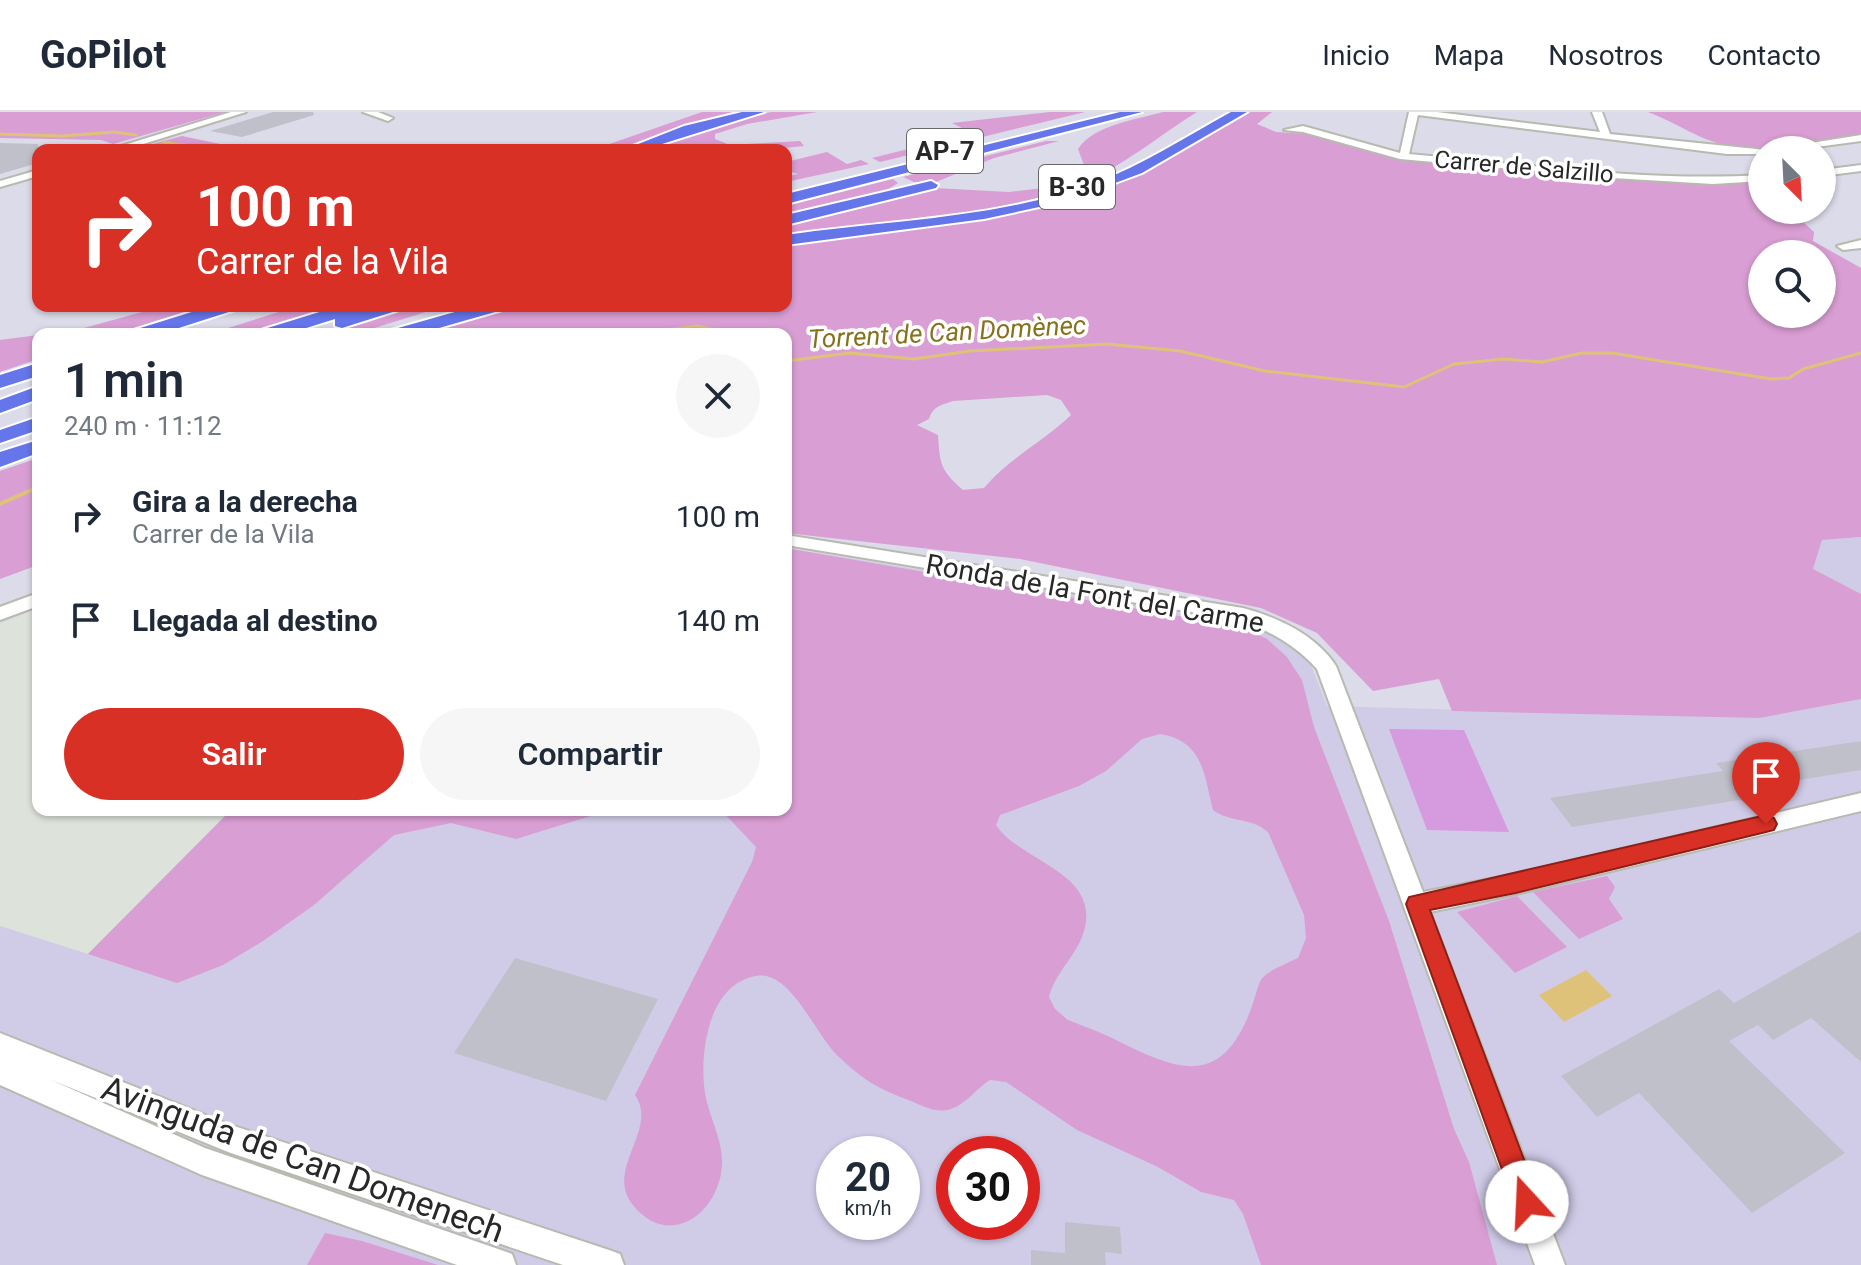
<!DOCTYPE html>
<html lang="es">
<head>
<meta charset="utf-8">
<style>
  :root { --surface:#fff; --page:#f6f6f7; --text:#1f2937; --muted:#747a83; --line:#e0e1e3; --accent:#d93025 }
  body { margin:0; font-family:Roboto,sans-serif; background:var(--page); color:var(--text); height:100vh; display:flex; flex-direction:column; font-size:30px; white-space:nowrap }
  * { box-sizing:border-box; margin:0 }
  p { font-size:26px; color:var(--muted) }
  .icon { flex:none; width:44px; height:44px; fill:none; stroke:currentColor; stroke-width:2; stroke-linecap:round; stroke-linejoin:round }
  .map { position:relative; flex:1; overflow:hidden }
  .drawer { position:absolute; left:32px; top:216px; width:760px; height:488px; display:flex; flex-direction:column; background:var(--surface); border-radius:16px; box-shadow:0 2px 6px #0004 }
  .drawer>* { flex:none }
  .top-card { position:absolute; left:32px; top:32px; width:760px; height:168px; border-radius:16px; box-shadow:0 2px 6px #0004; background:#d93025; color:#fff; overflow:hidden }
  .needle { width:52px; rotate:156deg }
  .buttons { position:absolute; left:1748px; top:24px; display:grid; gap:16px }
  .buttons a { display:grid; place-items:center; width:88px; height:88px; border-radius:50%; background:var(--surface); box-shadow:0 2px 6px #0004; font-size:40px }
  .speed { position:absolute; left:816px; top:1024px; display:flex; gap:16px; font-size:40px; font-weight:700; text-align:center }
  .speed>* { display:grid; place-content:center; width:104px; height:104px; border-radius:50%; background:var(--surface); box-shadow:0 2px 6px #0004; line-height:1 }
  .speed small { font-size:20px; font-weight:400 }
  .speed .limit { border:12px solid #d22; background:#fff; color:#111 }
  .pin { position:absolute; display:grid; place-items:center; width:68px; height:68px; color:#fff; margin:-82px -34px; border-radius:50% 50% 50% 0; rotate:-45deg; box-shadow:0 0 8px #0007 }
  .pin .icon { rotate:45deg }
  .me { position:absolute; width:88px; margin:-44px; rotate:340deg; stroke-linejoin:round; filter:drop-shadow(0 0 6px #0008) }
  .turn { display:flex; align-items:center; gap:28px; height:168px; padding:0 32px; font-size:36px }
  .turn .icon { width:104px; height:104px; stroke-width:2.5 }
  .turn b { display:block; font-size:56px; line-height:68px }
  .round { display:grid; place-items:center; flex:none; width:84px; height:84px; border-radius:42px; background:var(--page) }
  .head { display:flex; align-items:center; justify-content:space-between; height:136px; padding:0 32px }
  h1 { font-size:48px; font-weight:600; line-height:60px }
  .button { display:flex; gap:16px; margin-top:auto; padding:16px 32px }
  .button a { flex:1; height:92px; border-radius:48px; background:var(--accent); color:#fff; font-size:32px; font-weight:600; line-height:92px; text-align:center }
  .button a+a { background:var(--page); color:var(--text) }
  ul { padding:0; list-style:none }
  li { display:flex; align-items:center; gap:24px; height:104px; padding:0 32px }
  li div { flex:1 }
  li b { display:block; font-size:30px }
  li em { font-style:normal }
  header { display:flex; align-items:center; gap:48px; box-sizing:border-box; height:112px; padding:0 40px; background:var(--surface); border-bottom:2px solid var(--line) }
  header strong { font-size:38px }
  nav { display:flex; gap:44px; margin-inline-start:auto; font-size:28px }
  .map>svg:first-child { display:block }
  .industrial { fill:#dde2db }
  .education { fill:#d0cce8; fill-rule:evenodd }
  .green { fill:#d99ed3; fill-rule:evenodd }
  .pitch { fill:#d69bdf }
  .water { fill:#dfc27a }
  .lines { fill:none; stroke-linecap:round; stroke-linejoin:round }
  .stream-far1 { stroke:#dfc27a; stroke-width:3 }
  .stream { stroke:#dfc27a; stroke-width:4 }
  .building { fill:#c0c0cb }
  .minor-casing { stroke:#b7baaf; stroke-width:4 }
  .highway-casing { stroke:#fff; stroke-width:4 }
  .minor { fill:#fff; fill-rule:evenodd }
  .highway { fill:#6575ea; fill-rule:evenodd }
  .route { fill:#d93025; stroke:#8d1f18; stroke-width:2 }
  .labels { text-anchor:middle; stroke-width:7; stroke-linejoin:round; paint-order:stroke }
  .far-street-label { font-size:24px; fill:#282828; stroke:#fff }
  .shield { fill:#fff; stroke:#686868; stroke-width:2 }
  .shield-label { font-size:26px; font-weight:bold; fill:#282828 }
  .far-water-label { font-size:26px; font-style:italic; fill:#87711d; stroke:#fff }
  .street-label { font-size:28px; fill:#282828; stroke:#fff }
  .near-street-label { font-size:34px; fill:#282828; stroke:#fff }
</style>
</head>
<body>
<header>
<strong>GoPilot</strong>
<nav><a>Inicio</a><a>Mapa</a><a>Nosotros</a><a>Contacto</a></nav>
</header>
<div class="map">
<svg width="1861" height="1153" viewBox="0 0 1861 1153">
  <rect width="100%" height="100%" fill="#dbdbe9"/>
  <!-- industrial -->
  <path class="industrial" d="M38,497V698H231L88,842L0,814V512Z"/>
  <!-- education -->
  <g class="education">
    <path d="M1861,425V482L1813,457L1822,428Z"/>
    <path d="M786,436L1240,509L1276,522L1297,538L1311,553L1327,594L1760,606L1861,587V1153H0V814L88,842L231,698H786ZM834,1042H902V1110H834ZM954,1042H1022V1110H954Z"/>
  </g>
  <!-- green -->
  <g class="green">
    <path d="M0,0H225L113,32L101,28L0,26Z"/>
    <path d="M702,0H734L664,20L616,38H592Z"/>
    <path d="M771,0H817L747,12L715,22V27L730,33L800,29L804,34L764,38H640Z"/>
    <path d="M1050,0H1085L880,50L872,46L972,21L952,11Z"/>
    <path d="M1163,0H1197C1164,20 1134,46 1099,63C1003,108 889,111 786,125V112L934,76L1009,80L1051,75L1068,70L1069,65L1085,56L1078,37C1095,12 1136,8 1163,0Z"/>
    <path d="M1251,0H1272L1257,12L1276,20L1307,22L1406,48L1648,70L1762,71V98H1816L1799,106L1814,120L1813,129L1861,156V425L1822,428L1813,457L1861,482V587L1760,606L1452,599L1439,567L1373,579L1317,521L1261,496L1020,447L786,421V222H418L515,194H786V132L1056,91L1135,65ZM1762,142H1822V202H1762ZM1047,283L1061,288L1071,303C1043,330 1009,346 984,376L963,378C940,358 940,352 938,323L917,313L929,307C932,295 941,293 953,289Z"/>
    <path d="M1648,0H1861V24C1818,25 1772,41 1729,34C1701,29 1675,10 1648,0Z"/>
    <path d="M182,24L249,38L134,37Z"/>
    <path d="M1046,29H1059L994,46L936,70H914L903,65Z"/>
    <path d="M827,40L847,52L861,48L869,52L786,70V65L798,62L786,58V50Z"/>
    <path d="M893,67L898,71L882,81L786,107V94Z"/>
    <path d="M164,194H204L114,222H45L73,219Z"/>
    <path d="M298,194H338L249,222H209Z"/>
    <path d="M413,194H445L355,222H324Z"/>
    <path d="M38,223V247L0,260V228Z"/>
    <path d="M38,346V453L0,467V359Z"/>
    <path d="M786,436L1219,511L1249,518L1267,527L1287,545L1302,568L1314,615L1389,809L1454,1017L1469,1050L1497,1153H1261L1243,1102L1234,1088L1201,1080L1158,1055L1077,1018L1006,970L990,968C977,976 966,992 951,997C937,1002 923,994 911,989C879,977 864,969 839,945C816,925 791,857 756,864C708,872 699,942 705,981C709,1005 723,1028 722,1052C720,1101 669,1139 632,1092C605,1056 659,1017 635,983L752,750L756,735L721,698H786ZM1160,622C1204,629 1204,664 1213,698C1230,711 1251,705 1268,720L1304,803L1306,826L1298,846C1248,869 1266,862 1247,907C1217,976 1173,956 1120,930C1103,921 1086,915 1068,908L1055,897L1049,885C1055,860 1077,844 1084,819C1101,760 1020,750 996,713L1000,703L1079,674L1106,659L1142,627Z"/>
    <path d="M231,698H610L516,727L451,711L394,723L314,793L263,829L223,853L177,871L88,842Z"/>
    <path d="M1607,764L1615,775L1609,787L1623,807L1579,827L1533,780Z"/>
    <path d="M1517,784L1567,835L1515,861L1457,800Z"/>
    <path d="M325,1121L362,1129L438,1153H307Z"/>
  </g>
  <!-- pitch -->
  <path class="pitch" d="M1389,617L1464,618L1509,720L1427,718Z"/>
  <!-- water -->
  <path class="water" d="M1586,858L1612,884L1564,910L1539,883Z"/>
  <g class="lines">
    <!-- stream-far1 -->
    <g class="stream-far1">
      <path d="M0,22L62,24L115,20L136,23"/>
      <path d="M163,30L217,38"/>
      <path d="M634,222L698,214L732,222"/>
      <path d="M786,249L850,241L914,247L970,239L1107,232L1180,239L1265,259L1404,275L1454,252L1503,247L1542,250L1582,241H1612L1771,267L1789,266L1803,257L1861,241"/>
    </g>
    <!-- stream -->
    <path class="stream" d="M0,392L38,375"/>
  </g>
  <!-- building -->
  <g class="building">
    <path d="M273,0H313L314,3L242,25L210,19Z"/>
    <path d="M0,31L38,32V51L0,62Z"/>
    <path d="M1861,629V658L1750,676L1758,685L1572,715L1550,686L1723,659L1716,651Z"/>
    <path d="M1861,819V950L1811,906L1773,928L1758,913L1729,929L1845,1041L1752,1101L1639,981L1597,1005L1561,964L1719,877L1734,891Z"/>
    <path d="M515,846L658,887L606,989L454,941Z"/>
    <path d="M1065,1110L1120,1115L1122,1142L1105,1140L1106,1153H1031V1138L1065,1141Z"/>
  </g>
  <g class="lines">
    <defs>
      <g id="minor">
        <path d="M231,0H246L124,38H108Z"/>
        <path d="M363,0H378L393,6L388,9Z"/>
        <path d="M1409,0H1437L1600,20L1592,0H1602L1610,22L1766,38H1762V42H1727L1418,3L1409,42C1526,52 1645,70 1762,63V69L1713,72L1613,66L1400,47L1303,20L1284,18L1303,14L1400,41Z"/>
        <path d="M1861,23V29L1794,38H1767Z"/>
        <path d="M1861,53V59L1822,64V58Z"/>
        <path d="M38,58V64L0,75V69Z"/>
        <path d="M1861,128V136L1843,138L1837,134Z"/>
        <path d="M786,423L1243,496C1277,505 1316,523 1336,554L1423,780L1516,762L1861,681V699L1516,782L1430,800L1565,1153H1535L1317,557C1295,533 1270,519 1240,508L786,433Z"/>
        <path d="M38,481V494L0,508V495Z"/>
        <path d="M0,921L228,1012L609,1138L620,1142L624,1153H563L228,1040L49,967L205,1036L501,1138L512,1142L516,1153H457L202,1063L0,973Z"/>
      </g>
      <g id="highway">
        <path d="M742,0H764L643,38H623L684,14Z"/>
        <path d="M1120,0H1142L786,92V82Z"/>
        <path d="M1231,0H1247L1142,61L1067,89L984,107L786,133V123C889,108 997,107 1095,71C1143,53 1187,24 1231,0Z"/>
        <path d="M931,69L938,73L936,76L786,113V103Z"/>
        <path d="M211,194H238L235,198L160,222H132L134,218Z"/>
        <path d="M339,194H367L365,197L402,194L399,198L342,216L335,214V207L287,222H259L261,218Z"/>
        <path d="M476,194H505L502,198L418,222H389L391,218Z"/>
        <path d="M38,251V264L0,276V263Z"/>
        <path d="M38,274V287L0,301V288Z"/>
        <path d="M38,305V318L0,331V318Z"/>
        <path d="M38,328V341L0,355V340Z"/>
      </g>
    </defs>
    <!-- minor casing -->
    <use href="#minor" class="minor-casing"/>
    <!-- highway casing -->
    <use href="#highway" class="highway-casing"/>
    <!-- minor -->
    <use href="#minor" class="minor"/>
    <!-- highway -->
    <use href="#highway" class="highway"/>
  </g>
  <!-- route -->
  <path class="route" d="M1766,703L1774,706L1777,712L1774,718L1766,720L1516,781L1430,798L1540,1090L1537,1099L1527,1103L1517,1099L1406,792L1409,785Z"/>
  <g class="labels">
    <!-- far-street labels -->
    <g class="far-street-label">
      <text transform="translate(1524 55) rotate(5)" y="8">Carrer de Salzillo</text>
    </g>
    <!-- shield labels -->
    <g class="shield">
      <rect x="907" y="17" width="76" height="44" rx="6"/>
      <rect x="1039" y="53" width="76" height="44" rx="6"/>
    </g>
    <g class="shield-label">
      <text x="945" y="48">AP-7</text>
      <text x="1077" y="84">B-30</text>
    </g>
    <!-- far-water labels -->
    <g class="far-water-label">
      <text transform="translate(947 220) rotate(-3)" y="9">Torrent de Can Domènec</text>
    </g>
    <!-- street labels -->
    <g class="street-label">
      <text transform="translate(1095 481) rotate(10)" y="10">Ronda de la Font del Carme</text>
    </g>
    <!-- near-street labels -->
    <g class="near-street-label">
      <text transform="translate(303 1047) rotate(20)" y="12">Avinguda de Can Domenech</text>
    </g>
  </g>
</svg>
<div class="buttons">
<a><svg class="needle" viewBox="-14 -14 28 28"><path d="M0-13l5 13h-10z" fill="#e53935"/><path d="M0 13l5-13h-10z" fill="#747a83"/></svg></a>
<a><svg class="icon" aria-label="search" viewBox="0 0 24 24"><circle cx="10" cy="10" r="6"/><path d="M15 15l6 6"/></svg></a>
</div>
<div class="speed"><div>20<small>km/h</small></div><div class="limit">30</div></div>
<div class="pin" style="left:1766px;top:712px;background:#d93025"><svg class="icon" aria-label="arrive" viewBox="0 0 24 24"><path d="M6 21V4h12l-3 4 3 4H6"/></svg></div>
<svg class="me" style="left:1527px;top:1090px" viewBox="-20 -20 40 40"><circle r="19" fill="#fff"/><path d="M0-13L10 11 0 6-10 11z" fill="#d93025"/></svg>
<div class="top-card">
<div class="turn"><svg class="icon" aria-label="right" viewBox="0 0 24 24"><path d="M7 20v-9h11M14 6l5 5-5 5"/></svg><div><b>100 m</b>Carrer de la Vila</div></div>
</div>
<section class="drawer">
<div class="head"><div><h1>1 min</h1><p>240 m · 11:12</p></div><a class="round"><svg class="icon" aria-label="close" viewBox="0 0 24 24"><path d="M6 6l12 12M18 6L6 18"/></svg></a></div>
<ul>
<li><svg class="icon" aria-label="right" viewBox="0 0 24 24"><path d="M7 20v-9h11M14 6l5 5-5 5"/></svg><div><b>Gira a la derecha</b><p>Carrer de la Vila</p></div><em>100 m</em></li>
<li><svg class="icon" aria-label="arrive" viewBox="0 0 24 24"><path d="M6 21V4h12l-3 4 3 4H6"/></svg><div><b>Llegada al destino</b></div><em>140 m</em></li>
</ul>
<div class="button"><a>Salir</a><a>Compartir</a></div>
</section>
</div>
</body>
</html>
